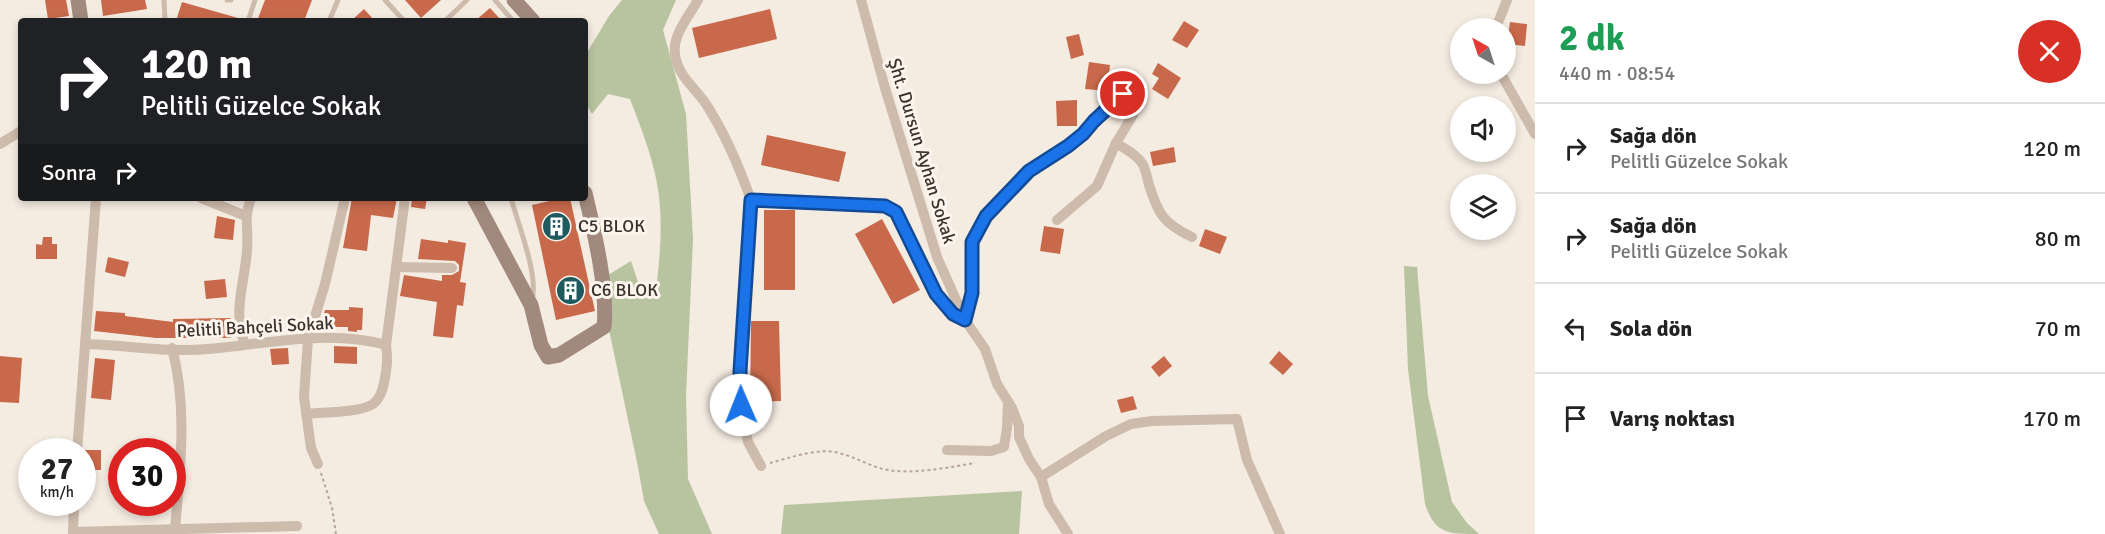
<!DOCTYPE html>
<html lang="tr">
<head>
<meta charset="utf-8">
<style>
  :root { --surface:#fff; --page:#f2f2f2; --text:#222; --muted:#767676; --line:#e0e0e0 }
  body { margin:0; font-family:Signika,sans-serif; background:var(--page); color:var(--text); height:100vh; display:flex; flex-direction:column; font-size:22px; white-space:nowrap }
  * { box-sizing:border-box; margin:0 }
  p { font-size:20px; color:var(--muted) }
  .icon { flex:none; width:33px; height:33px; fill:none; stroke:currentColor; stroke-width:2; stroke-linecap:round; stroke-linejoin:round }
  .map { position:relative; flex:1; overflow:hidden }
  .details { display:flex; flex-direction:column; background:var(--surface); width:570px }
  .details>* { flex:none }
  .banner { position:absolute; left:18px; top:18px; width:570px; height:183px; border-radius:6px; box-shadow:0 3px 9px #0003; background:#202124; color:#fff; overflow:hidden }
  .needle { width:39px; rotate:321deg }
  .fabs { position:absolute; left:1450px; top:18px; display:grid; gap:12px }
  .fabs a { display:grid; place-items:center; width:66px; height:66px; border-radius:50%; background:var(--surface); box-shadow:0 3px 9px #0003; font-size:30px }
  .speed { position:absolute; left:18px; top:438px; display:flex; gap:12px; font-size:30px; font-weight:700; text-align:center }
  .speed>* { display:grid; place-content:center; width:78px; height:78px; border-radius:50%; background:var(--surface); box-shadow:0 3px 9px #0003; line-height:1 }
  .speed small { font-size:15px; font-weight:400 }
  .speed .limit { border:9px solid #d22; background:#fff; color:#111 }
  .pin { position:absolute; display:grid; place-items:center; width:51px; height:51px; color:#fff; margin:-26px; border:3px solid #fff; border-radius:50%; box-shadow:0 2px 6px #0007 }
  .me { position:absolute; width:66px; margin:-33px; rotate:359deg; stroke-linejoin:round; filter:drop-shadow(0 0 4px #0008) }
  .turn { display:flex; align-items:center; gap:21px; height:126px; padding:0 24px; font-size:27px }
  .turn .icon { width:78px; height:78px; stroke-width:2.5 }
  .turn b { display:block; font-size:42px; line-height:51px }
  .then { display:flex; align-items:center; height:57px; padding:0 24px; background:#0003; gap:12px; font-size:22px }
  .round { display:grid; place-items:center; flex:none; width:63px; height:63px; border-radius:32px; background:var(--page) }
  .overview { display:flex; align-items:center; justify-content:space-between; height:102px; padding:0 24px }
  h1 { font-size:36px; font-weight:700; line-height:45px; color:#1e9e55 }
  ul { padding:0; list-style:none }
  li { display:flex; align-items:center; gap:18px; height:90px; padding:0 24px; border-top:2px solid var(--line) }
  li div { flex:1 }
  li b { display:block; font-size:22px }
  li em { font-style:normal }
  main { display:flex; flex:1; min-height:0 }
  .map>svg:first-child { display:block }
  .green { fill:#b8c4a0 }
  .building { fill:#c8694b }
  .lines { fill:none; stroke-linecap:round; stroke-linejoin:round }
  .path { stroke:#b9a596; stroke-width:2; stroke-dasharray:3 3; stroke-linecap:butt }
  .lane { stroke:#cdbbac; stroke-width:5 }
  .street { stroke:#cdbbac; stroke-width:10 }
  .secondary { stroke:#a18a7d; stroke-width:15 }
  .route-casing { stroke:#114b97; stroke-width:15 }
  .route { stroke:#1a73e8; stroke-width:10 }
  .labels { text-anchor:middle; stroke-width:6; stroke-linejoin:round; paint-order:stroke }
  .street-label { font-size:18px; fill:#3b302b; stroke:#fbf5ee }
  .poi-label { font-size:18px; fill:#3b302b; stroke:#fbf5ee; text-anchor:start }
</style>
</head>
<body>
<main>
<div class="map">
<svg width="1535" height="534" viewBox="0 0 1535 534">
  <rect width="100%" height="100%" fill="#f4ebe1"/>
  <!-- green -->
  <g class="green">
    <path d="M622,0H676L663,30L686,114L693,239L686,396L688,479L712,534H659L644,501L638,467L608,325V275L631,261L641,291L655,299C659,265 663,231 659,197C656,165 641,128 630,99L608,94L592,114L585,102V56L609,16Z"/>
    <path d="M1404,266L1417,267L1428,396L1452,502L1467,523L1479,534C1448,534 1435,534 1425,504L1408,369Z"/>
    <path d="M1022,491L1019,534H781L784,505Z"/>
  </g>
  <!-- building -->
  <g class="building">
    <path d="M45,0H66L69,16L48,19Z"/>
    <path d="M101,0H145L147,9L103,16Z"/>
    <path d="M265,0H312L304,21H257Z"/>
    <path d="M405,0H441L421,18Z"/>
    <path d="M182,2L238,18V21H176Z"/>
    <path d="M490,8L502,21H475Z"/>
    <path d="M364,9L375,21H351Z"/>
    <path d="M770,9L777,39L699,58L692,28Z"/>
    <path d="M1184,21L1199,30L1187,48L1172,40Z"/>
    <path d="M1510,22L1527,24L1525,46L1507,44Z"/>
    <path d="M1079,34L1084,55L1071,59L1066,37Z"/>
    <path d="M1089,62L1110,65L1107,91L1085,89Z"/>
    <path d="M1158,63L1181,78L1168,99L1152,89L1159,78L1152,74Z"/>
    <path d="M1077,100V126H1057L1056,101Z"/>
    <path d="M767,135L846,152L839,182L761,165Z"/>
    <path d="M1174,147L1176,162L1153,166L1150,152Z"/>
    <path d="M352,198H397L393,218L371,215L367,251L343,248Z"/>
    <path d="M412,198H427L425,209L411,207Z"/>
    <path d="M562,198H570L595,311L556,320L532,205Z"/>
    <rect x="764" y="210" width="31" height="80"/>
    <path d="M217,216L235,220L233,240L214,238Z"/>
    <path d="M882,219L920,290L893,304L855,234Z"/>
    <path d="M1044,226L1064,229L1060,254L1040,251Z"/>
    <path d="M1205,229L1227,237L1220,254L1199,246Z"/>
    <path d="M43,237H52V244H57V259H36V244L42,245Z"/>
    <path d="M421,239L448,243V240L466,243L460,282L466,283L463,306L457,305L453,338L433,336L437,302L400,296L404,275L442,281V275H452L459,271V265L455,261L418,259Z"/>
    <path d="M108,257L129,262L125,277L105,272Z"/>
    <path d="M225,279L227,297L206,299L204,281Z"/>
    <path d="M349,307L363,308L362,330H357V332L348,331V327H320L325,310H349Z"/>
    <path d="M96,311L125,313V316L173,322V319L231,318V338H156L94,331Z"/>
    <path d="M751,321H779L781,401L750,402Z"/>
    <path d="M334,346L357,347V364L334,363Z"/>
    <path d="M288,348L289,364L272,365L270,349Z"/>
    <path d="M1279,351L1293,364L1283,375L1269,363Z"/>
    <path d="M0,356L22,358L19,403L0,402Z"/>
    <path d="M1164,356L1172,366L1159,377L1151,367Z"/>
    <path d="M95,358L115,360L111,400L91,398Z"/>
    <path d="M1133,396L1137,409L1121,413L1117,400Z"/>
    <path d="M85,450H101V470H82Z"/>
  </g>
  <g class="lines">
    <!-- path -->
    <g class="path">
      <path d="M770,463C789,458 820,447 839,453C859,458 875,470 896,471C922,473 950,467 975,463"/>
      <path d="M321,473L332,508L336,534"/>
    </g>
    <!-- lane -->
    <g class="lane">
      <path d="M164,0L165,21"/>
      <path d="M227,0H231"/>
      <path d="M385,0L404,21"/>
      <path d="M495,0L513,21"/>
      <path d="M248,21L255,0"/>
      <path d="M329,21L338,0"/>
      <path d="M445,21L467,0"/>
      <path d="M511,198C518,224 539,276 532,300"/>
    </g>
    <!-- street -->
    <g class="street">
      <path d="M698,0C690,15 672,35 675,54C677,75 695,88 706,104C724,132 740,169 751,200"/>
      <path d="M861,0L885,88L937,257L965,320L985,349L997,384L1012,408L1019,426V437L1029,459L1041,477L1049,504L1068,534"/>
      <path d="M1496,28L1507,0"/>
      <path d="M1501,74L1535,134"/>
      <path d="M1116,143C1124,148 1136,154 1142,163C1146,169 1147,178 1149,185C1158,214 1164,224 1192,237"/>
      <path d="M0,144L21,131"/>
      <path d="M201,198L246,216"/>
      <path d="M396,267L452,268"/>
      <path d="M85,344C125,345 169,353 208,349C267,344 327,329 386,345L405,198"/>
      <path d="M245,344C232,312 245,282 247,250C249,229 243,219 251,198"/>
      <path d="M172,348C188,407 180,470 175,530"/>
      <path d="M306,414C322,412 360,413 373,404C381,398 383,388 385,378C387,366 388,358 386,345"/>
      <path d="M947,450L991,451L1004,447L1007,428L1008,402"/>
      <path d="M77,452L96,198"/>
      <path d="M318,464L311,448L304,397L308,339L325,284L345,198"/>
      <path d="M761,466L748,442L741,405L740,371L751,200L885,206L896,212L936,294L953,314L965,320L972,293V242L986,216L1029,171L1068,146L1083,134L1094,121L1123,94L1129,95L1134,104L1133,115L1116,143L1097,186L1057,220"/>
      <path d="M1041,477L1106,436L1131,424L1152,421L1237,419L1247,460L1280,534"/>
      <path d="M73,532L297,526"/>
      <path d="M73,534L74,502"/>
    </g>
    <!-- secondary -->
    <g class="secondary">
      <path d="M78,0L81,21"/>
      <path d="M514,0L533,21"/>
      <path d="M474,198L531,305L541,345L548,357L559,355L604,327C608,288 594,231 585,193"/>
    </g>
  </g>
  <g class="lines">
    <defs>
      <path id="route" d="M741,405L740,371L751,200L885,206L896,212L936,294L953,314L965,320L972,293V242L986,216L1029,171L1068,146L1083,134L1094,121L1123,94"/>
    </defs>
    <!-- route casing -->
    <use href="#route" class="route-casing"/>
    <!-- route -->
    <use href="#route" class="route"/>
  </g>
  <!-- icons -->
  <defs>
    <symbol id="building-disc" viewBox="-11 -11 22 22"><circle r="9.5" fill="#1f5a5e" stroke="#fbf5ee"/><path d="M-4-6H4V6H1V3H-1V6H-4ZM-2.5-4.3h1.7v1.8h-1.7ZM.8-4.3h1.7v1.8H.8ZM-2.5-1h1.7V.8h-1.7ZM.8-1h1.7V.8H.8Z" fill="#fff"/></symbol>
  </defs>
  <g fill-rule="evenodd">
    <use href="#building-disc" x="540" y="210" width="33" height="33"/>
    <use href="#building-disc" x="554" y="274" width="33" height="33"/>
  </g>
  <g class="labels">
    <!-- street labels -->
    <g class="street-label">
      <text transform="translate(922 151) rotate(73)" y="6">Şht. Dursun Ayhan Sokak</text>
      <text transform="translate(255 327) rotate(-3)" y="6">Pelitli Bahçeli Sokak</text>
    </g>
    <!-- poi labels -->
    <g class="poi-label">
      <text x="578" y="232">C5 BLOK</text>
      <text x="591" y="296">C6 BLOK</text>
    </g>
  </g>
</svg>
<div class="fabs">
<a><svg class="needle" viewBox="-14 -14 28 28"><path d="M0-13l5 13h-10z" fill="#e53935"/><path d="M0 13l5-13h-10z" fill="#767676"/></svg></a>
<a><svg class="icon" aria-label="sound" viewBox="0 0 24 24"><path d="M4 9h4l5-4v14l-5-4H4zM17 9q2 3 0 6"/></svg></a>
<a><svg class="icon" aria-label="layers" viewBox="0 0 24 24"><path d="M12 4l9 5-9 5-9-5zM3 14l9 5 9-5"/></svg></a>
</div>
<div class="speed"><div>27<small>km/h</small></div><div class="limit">30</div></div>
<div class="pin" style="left:1123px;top:94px;background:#d93025"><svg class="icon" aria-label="arrive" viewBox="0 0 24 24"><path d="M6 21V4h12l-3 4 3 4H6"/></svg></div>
<svg class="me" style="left:741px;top:405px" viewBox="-20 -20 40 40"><circle r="19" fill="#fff"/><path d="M0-13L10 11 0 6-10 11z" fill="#1a73e8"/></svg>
<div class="banner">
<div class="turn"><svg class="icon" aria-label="right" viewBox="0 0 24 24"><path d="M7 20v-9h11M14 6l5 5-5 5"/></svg><div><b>120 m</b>Pelitli Güzelce Sokak</div></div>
<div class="then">Sonra<svg class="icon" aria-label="right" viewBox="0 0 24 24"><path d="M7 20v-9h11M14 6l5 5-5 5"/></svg></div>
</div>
</div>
<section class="details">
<div class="overview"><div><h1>2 dk</h1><p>440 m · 08:54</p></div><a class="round" style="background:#d93025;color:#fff"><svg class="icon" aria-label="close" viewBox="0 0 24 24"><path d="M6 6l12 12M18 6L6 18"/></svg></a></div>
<ul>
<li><svg class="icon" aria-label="right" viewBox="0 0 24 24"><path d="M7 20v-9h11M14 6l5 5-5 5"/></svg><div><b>Sağa dön</b><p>Pelitli Güzelce Sokak</p></div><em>120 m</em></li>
<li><svg class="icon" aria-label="right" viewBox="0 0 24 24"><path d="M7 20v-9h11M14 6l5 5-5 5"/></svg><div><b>Sağa dön</b><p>Pelitli Güzelce Sokak</p></div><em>80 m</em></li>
<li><svg class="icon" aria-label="left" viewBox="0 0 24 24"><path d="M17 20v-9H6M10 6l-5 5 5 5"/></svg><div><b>Sola dön</b></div><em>70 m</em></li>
<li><svg class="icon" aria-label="arrive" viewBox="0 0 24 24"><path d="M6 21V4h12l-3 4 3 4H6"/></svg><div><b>Varış noktası</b></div><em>170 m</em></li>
</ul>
</section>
</main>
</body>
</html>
